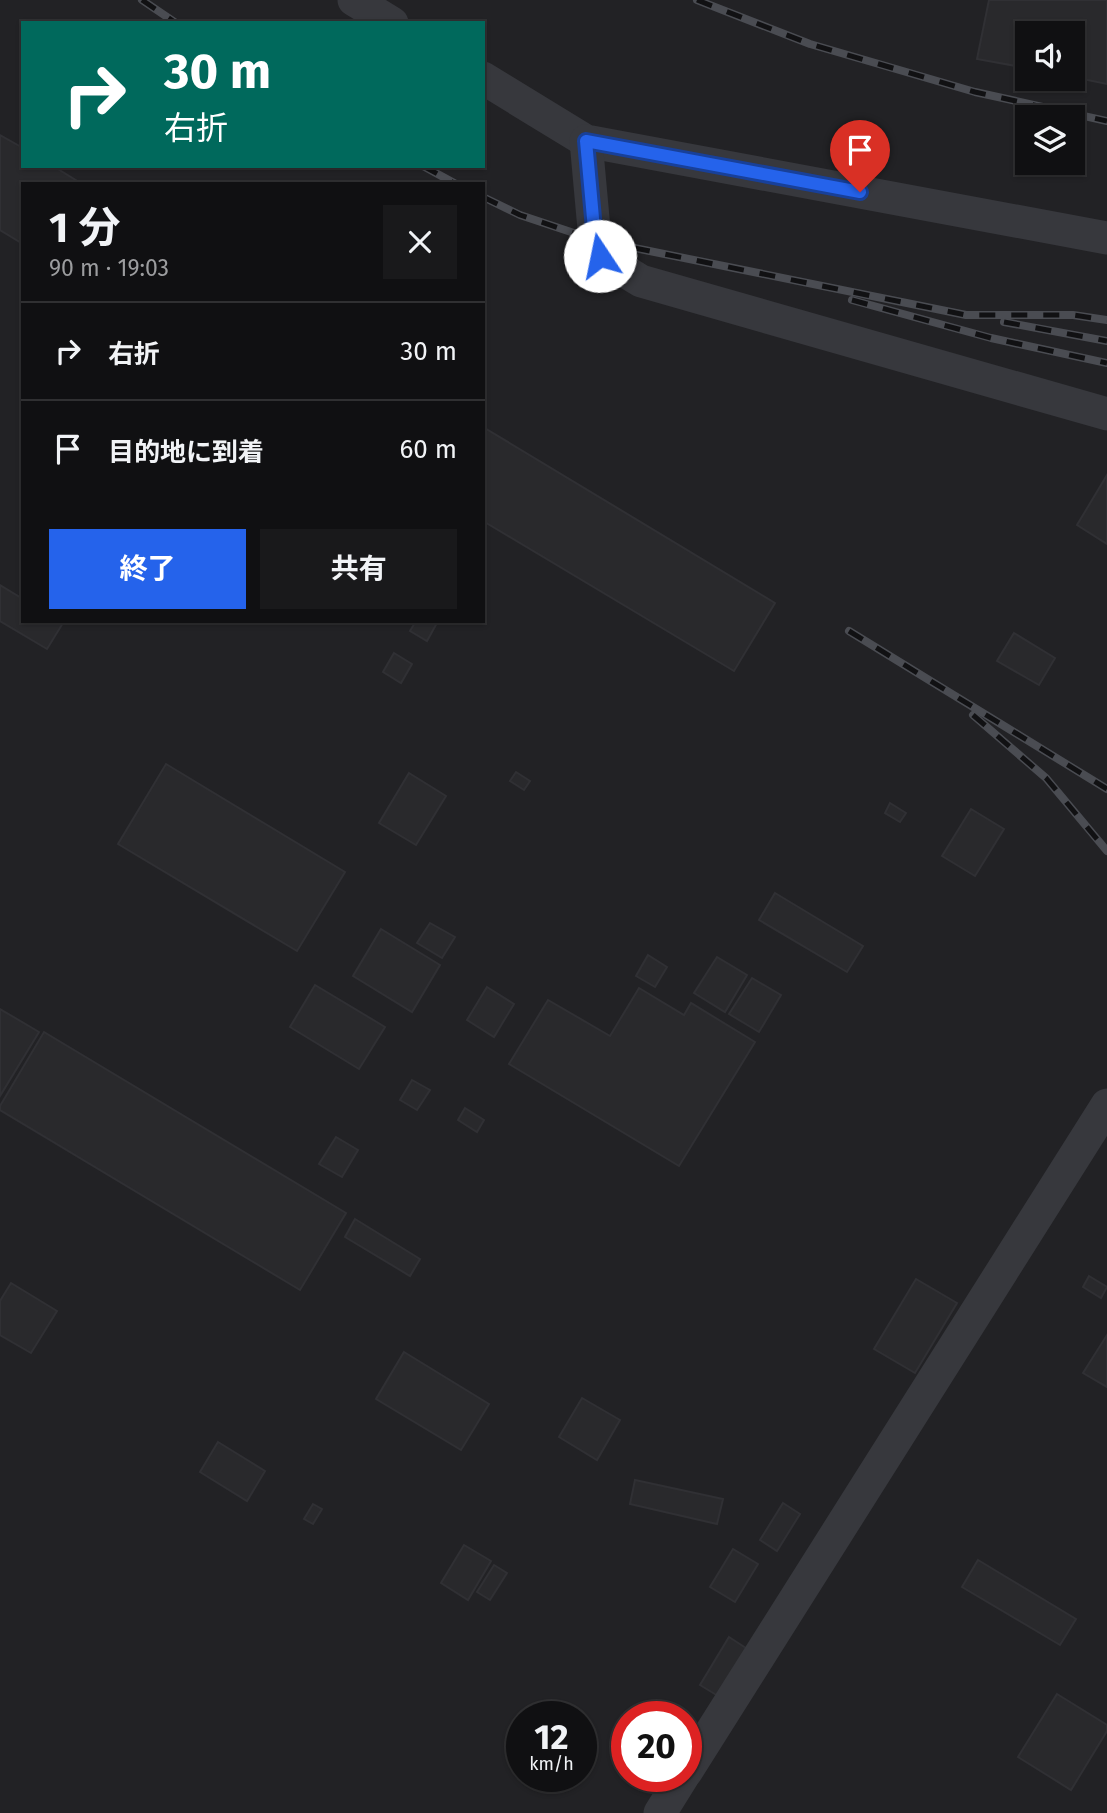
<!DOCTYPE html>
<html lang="ja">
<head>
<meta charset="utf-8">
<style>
  :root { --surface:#101012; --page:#19191b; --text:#f1f3f6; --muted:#9c9d9f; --line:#303032; --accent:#2563eb }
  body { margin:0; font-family:"Fira Sans","Noto Sans JP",sans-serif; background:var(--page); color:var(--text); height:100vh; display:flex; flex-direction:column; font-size:26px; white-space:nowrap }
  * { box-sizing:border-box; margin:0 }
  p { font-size:23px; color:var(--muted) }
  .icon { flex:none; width:38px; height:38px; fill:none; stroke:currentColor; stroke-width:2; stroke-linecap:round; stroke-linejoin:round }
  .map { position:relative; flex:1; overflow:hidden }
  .drawer { position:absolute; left:21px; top:182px; width:464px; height:441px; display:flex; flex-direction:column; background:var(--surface); border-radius:0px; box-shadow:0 2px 5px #0004,0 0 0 2px var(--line) }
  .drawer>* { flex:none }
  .hud { position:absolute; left:21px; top:21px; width:464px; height:147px; border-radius:0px; box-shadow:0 2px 5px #0004,0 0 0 2px var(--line); background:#00695c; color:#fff; overflow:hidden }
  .buttons { position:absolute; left:1015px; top:21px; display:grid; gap:14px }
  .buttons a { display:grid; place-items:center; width:70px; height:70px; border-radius:0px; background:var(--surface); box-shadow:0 2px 5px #0004,0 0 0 2px var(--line); font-size:35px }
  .speed { position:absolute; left:506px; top:1701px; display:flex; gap:14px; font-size:35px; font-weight:700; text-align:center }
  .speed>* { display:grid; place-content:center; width:91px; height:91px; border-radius:50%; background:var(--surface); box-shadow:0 2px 5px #0004,0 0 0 2px var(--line); line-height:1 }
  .speed small { font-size:18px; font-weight:400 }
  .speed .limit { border:10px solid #d22; background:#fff; color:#111 }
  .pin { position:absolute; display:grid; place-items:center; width:60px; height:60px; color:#fff; margin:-72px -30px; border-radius:50% 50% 50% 0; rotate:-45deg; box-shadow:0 0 7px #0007 }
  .pin .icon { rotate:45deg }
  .me { position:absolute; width:77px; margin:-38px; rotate:349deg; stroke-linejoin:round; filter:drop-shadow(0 0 5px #0008) }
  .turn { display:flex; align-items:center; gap:24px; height:147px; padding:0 28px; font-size:32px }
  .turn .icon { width:91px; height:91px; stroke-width:2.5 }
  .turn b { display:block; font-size:49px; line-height:60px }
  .round { display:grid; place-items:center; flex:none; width:74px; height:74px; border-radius:0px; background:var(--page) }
  .overview { display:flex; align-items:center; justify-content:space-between; height:119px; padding:0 28px }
  h1 { font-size:42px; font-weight:700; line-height:52px }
  .button { display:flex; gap:14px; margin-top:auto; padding:14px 28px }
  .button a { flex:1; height:80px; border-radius:0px; background:var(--accent); color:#fff; font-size:28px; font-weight:700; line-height:80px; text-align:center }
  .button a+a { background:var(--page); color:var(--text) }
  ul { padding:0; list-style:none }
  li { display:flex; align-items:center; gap:21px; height:98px; padding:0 28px; border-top:2px solid var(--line) }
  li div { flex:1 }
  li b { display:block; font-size:26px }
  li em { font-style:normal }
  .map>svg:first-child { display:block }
  .built { fill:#222225; fill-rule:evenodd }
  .building { fill:#29292c; stroke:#303034; stroke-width:2 }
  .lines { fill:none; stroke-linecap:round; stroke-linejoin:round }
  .minor { stroke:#37383d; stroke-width:33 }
  .rail-casing { stroke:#4a4c52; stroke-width:8 }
  .rail { stroke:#111113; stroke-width:5; stroke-dasharray:16; stroke-linecap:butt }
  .route-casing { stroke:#184099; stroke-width:18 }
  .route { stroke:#2563eb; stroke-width:12 }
</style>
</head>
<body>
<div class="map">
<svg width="1107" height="1813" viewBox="0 0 1107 1813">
  <rect width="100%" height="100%" fill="#161618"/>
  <!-- built -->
  <path class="built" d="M0,0H1107V1813H0ZM23,23H483V166H23ZM1027,33H1073V79H1027ZM1027,117H1073V163H1027ZM23,184H483V621H23ZM522,1717H581V1776H522ZM626,1717H686V1776H626Z"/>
  <!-- building -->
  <g class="building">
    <path d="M989,0H1107V84L1073,77V33H1027V68L977,59Z"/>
    <path d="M0,135L23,148V166H53L82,184H23V244L0,230Z"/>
    <path d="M483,427L775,603L734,671L483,521Z"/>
    <path d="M1107,475V544L1077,525Z"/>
    <path d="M0,585L23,599V621L63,623L47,649L0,621Z"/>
    <path d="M416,621H438L427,641L410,631Z"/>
    <path d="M1014,633L1055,658L1039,685L997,661Z"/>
    <path d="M394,653L412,664L401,683L383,672Z"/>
    <path d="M166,764L345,872L297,951L118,844Z"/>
    <path d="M516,772L530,781L524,790L510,781Z"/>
    <path d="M409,773L446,796L416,845L379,823Z"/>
    <path d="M890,803L906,813L900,822L885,813Z"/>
    <path d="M971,809L1004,829L975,876L942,856Z"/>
    <path d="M775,893L863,946L847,972L759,920Z"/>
    <path d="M430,923L455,937L442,958L417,943Z"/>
    <path d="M381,929L440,965L412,1012L353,976Z"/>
    <path d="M648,955L667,967L655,987L636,976Z"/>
    <path d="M717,957L747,975L725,1012L694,993Z"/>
    <path d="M752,978L781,995L759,1032L729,1014Z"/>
    <path d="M315,985L385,1027L359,1069L290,1027Z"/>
    <path d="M487,987L514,1004L494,1037L467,1020Z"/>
    <path d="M639,988L684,1015L691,1003L755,1042L679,1166L509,1064L548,1000L610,1036Z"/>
    <path d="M0,1009L39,1032L0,1096Z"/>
    <path d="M44,1032L346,1213L300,1290L0,1110V1106Z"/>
    <path d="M412,1080L430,1090L417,1110L400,1100Z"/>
    <path d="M465,1108L484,1120L477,1132L458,1120Z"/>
    <path d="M336,1137L358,1150L342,1177L319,1164Z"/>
    <path d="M355,1219L420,1259L410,1276L345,1237Z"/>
    <path d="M1089,1276L1107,1287L1101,1298L1083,1287Z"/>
    <path d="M916,1279L957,1303L915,1373L874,1349Z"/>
    <path d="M11,1283L57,1311L31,1353L0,1335V1301Z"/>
    <path d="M1107,1335V1387L1083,1373Z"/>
    <path d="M404,1352L489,1404L461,1450L376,1399Z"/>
    <path d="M582,1398L620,1420L597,1460L559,1437Z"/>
    <path d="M218,1442L265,1471L247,1501L200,1472Z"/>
    <path d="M635,1480L723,1499L717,1524L630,1504Z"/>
    <path d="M783,1503L800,1514L777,1551L760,1540Z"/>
    <path d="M313,1504L322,1509L313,1524L304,1519Z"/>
    <path d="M464,1545L491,1561L468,1600L441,1583Z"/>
    <path d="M733,1549L758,1564L735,1602L710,1587Z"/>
    <path d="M978,1560L1076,1619L1060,1645L962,1587Z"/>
    <path d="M494,1565L507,1573L490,1600L477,1592Z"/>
    <path d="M729,1637L752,1652L723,1699L700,1685Z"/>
    <path d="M1057,1694L1107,1725V1731L1071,1790L1018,1757Z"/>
  </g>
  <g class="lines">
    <!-- minor -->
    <g class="minor">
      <path d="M354,0L392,23"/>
      <path d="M483,78L586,141L1107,238"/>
      <path d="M586,141L595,240L600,256L641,281L1107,414"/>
      <path d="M686,1772L1107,1105"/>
      <path d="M660,1813L683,1776"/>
    </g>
    <defs>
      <g id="rail">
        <path d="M142,0L176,23"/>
        <path d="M697,0L810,44L975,92L1107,121"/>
        <path d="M423,166L456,184"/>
        <path d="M483,197L520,215L595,240L966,315H1073L1107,320"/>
        <path d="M852,300L991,338L1107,363"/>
        <path d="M1004,322L1107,341"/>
        <path d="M849,631L1107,789"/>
        <path d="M973,715L1046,778L1107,851"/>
      </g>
    </defs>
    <!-- rail casing -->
    <use href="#rail" class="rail-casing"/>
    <!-- rail -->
    <use href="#rail" class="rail"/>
  </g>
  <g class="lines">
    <defs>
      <path id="route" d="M600,256L595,240L586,141L860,192"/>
    </defs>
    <!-- route casing -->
    <use href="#route" class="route-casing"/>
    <!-- route -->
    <use href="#route" class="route"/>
  </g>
</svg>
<div class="buttons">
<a><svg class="icon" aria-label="sound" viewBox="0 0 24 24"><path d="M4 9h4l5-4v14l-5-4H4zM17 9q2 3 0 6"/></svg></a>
<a><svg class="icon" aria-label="layers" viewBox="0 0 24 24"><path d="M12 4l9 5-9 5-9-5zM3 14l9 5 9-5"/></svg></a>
</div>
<div class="speed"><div>12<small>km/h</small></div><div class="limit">20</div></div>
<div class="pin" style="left:860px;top:192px;background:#d93025"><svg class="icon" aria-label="arrive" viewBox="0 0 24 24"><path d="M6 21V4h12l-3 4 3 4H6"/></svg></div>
<svg class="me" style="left:600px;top:256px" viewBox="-20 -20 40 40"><circle r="19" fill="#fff"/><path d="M0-13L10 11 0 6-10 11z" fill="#2563eb"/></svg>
<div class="hud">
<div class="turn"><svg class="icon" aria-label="right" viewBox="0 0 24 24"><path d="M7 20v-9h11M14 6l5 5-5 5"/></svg><div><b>30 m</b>右折</div></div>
</div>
<section class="drawer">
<div class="overview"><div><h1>1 分</h1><p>90 m · 19:03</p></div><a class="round"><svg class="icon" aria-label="close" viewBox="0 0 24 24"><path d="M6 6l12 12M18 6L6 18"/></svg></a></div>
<ul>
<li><svg class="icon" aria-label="right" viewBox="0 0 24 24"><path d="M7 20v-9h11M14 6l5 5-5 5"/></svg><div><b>右折</b></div><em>30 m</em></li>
<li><svg class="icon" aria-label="arrive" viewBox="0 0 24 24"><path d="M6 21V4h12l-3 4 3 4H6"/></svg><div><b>目的地に到着</b></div><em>60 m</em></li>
</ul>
<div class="button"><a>終了</a><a>共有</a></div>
</section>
</div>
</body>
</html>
